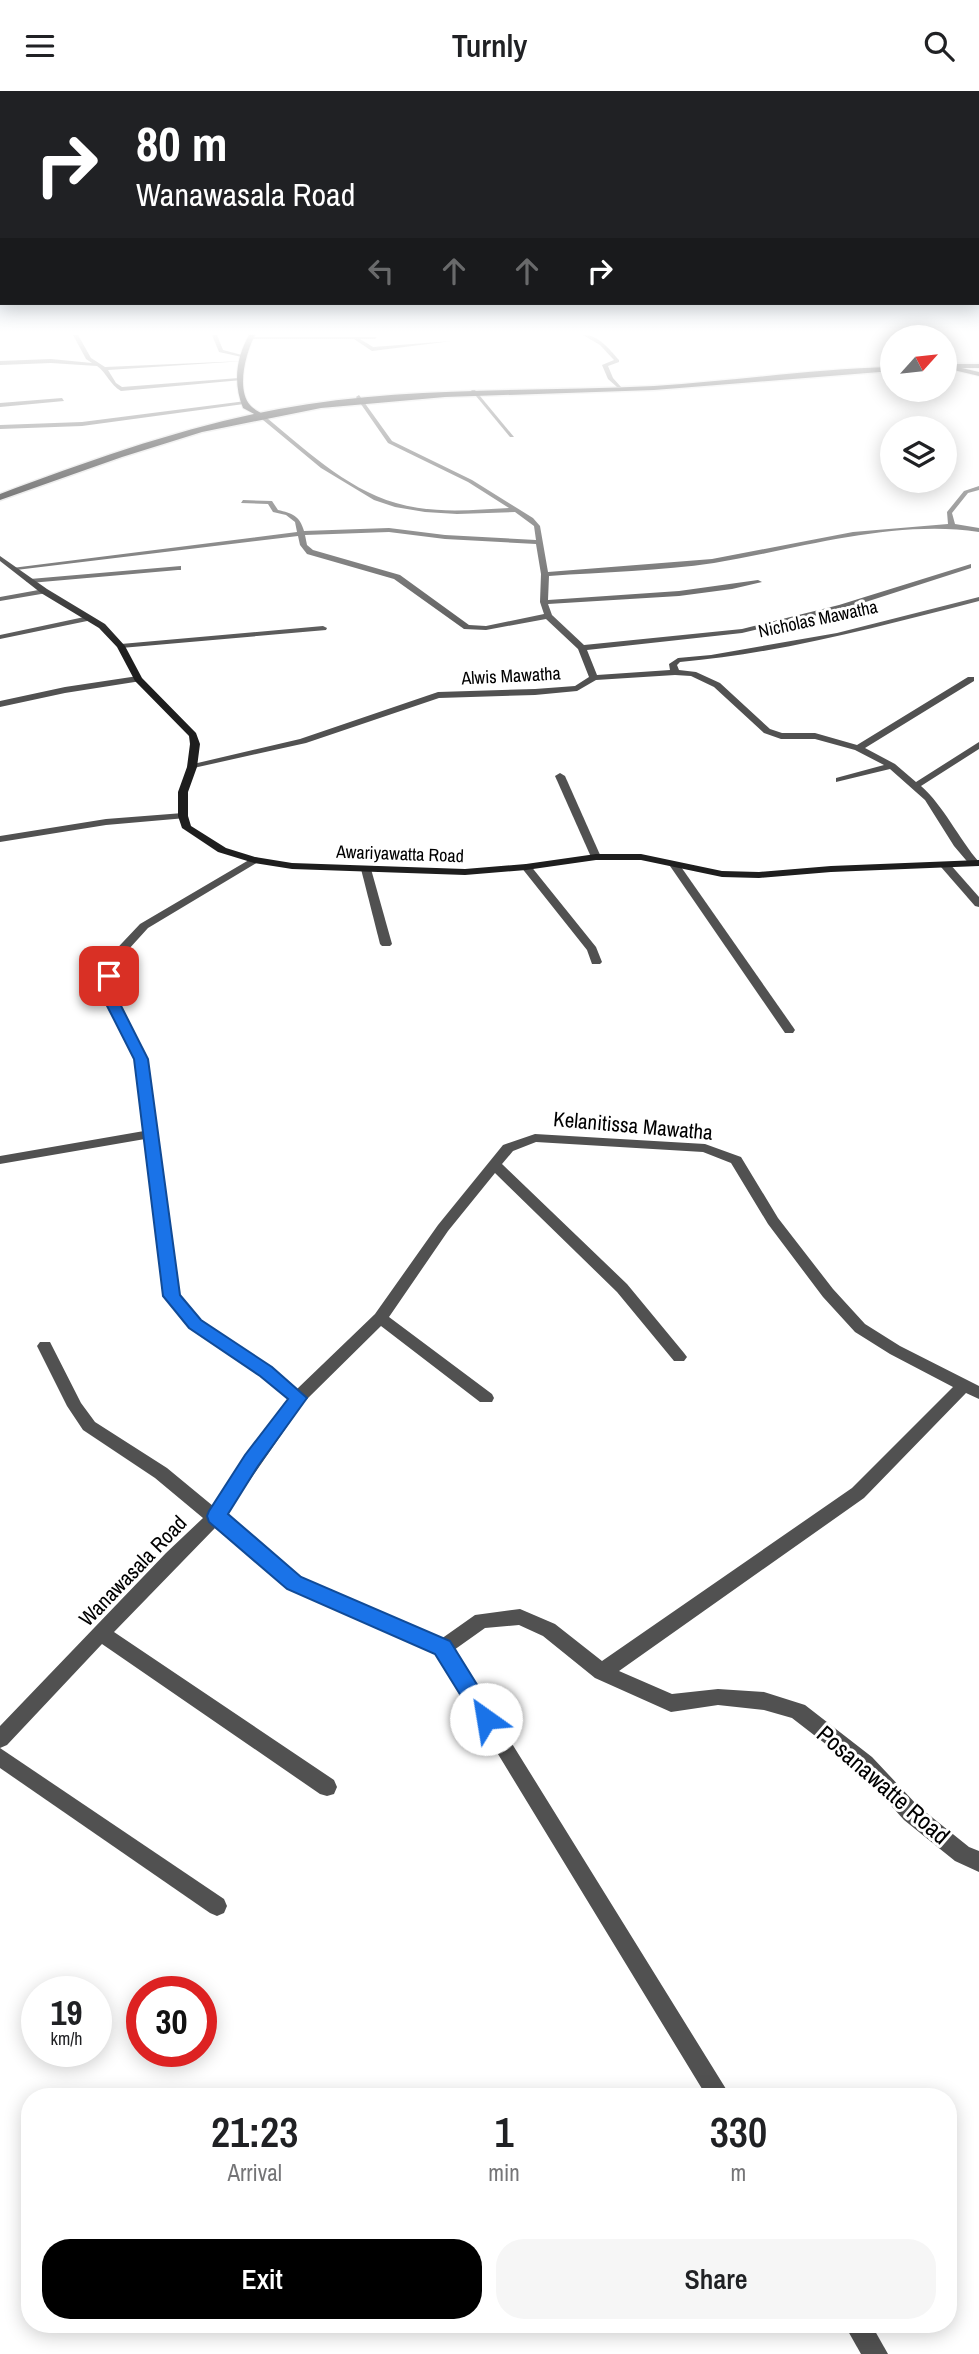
<!DOCTYPE html>
<html lang="en">
<head>
<meta charset="utf-8">
<style>
  :root { --surface:#fff; --page:#f6f6f6; --text:#202124; --muted:#757577; --accent:#000 }
  body { margin:0; font-family:"Archivo Narrow",sans-serif; background:var(--page); color:var(--text); height:100vh; display:flex; flex-direction:column; font-size:26px; white-space:nowrap }
  * { box-sizing:border-box; margin:0 }
  p { font-size:23px; color:var(--muted) }
  .icon { flex:none; width:38px; height:38px; fill:none; stroke:currentColor; stroke-width:2; stroke-linecap:round; stroke-linejoin:round }
  .map { position:relative; flex:1; overflow:hidden }
  .side { position:absolute; left:21px; top:1997px; width:936px; height:245px; display:flex; flex-direction:column; background:var(--surface); border-radius:28px; box-shadow:0 4px 18px #0003 }
  .side>* { flex:none }
  .guide { position:absolute; left:0px; top:0px; width:980px; height:214px; box-shadow:0 4px 18px #0003; background:#202124; color:#fff; overflow:hidden }
  .needle { width:46px; rotate:63deg }
  .fabs { position:absolute; left:880px; top:234px; display:grid; gap:14px }
  .fabs a { display:grid; place-items:center; width:77px; height:77px; border-radius:50%; background:var(--surface); box-shadow:0 4px 18px #0003; font-size:35px }
  .speed { position:absolute; left:21px; top:1885px; display:flex; gap:14px; font-size:35px; font-weight:700; text-align:center }
  .speed>* { display:grid; place-content:center; width:91px; height:91px; border-radius:50%; background:var(--surface); box-shadow:0 4px 18px #0003; line-height:1 }
  .speed small { font-size:18px; font-weight:400 }
  .speed .limit { border:10px solid #d22; background:#fff; color:#111 }
  .pin { position:absolute; display:grid; place-items:center; width:60px; height:60px; color:#fff; margin:-30px; border-radius:14px; box-shadow:0 4px 10px #0006 }
  .me { position:absolute; width:77px; margin:-38px; rotate:328deg; stroke-linejoin:round; filter:drop-shadow(0 0 5px #0008) }
  .turn { display:flex; align-items:center; gap:24px; height:147px; padding:0 21px; font-size:32px }
  .turn .icon { width:91px; height:91px; stroke-width:2.5 }
  .turn b { display:block; font-size:49px; line-height:60px }
  .lanes { display:flex; align-items:center; height:66px; padding:0 21px; background:#0003; justify-content:center; gap:35px; direction:ltr }
  .lanes .off { opacity:.35 }
  .eta { display:flex; justify-content:space-evenly; align-items:center; height:119px; text-align:center }
  .eta b { font-size:42px; font-weight:600; line-height:49px }
  .button { display:flex; gap:14px; margin-top:auto; padding:14px 21px }
  .button a { flex:1; height:80px; border-radius:28px; background:var(--accent); color:#fff; font-size:28px; font-weight:600; line-height:80px; text-align:center }
  .button a+a { background:var(--page); color:var(--text) }
  header { display:flex; justify-content:space-between; align-items:center; height:91px; padding:0 21px; background:var(--surface); font-size:32px; font-weight:600 }
  .map>svg:first-child { display:block }
  .lines { fill:none; stroke-linecap:round; stroke-linejoin:round }
  .primary-casing { stroke:#dbdbdb; stroke-width:2 }
  .highway-casing { stroke:#dbdbdb; stroke-width:3 }
  .street { fill:#515151; fill-rule:evenodd }
  .secondary { fill:#1e1e1e; fill-rule:evenodd }
  .primary { fill:#000; fill-rule:evenodd }
  .highway { fill:#000; fill-rule:evenodd }
  .route { fill:#1a73e8; stroke:#114b97; stroke-width:2 }
  .labels { text-anchor:middle; stroke-width:6; stroke-linejoin:round; paint-order:stroke }
  .far-street-label { font-size:18px; fill:#000; stroke:#fff }
  .street-label { font-size:21px; fill:#000; stroke:#fff }
  .near-street-label { font-size:24px; fill:#000; stroke:#fff }
</style>
</head>
<body>
<header><svg class="icon" aria-label="menu" viewBox="0 0 24 24"><path d="M4 6h16M4 12h16M4 18h16"/></svg>Turnly<svg class="icon" aria-label="search" viewBox="0 0 24 24"><circle cx="10" cy="10" r="6"/><path d="M15 15l6 6"/></svg></header>
<div class="map">
<svg width="979" height="2263" viewBox="0 0 979 2263">
  <rect width="100%" height="100%" fill="#fff"/>
  <g class="lines">
    <defs>
      <g id="primary">
        <path d="M249,244H255C246,261 236,298 250,314C253,318 260,321 264,324L260,326L243,317C233,292 236,267 249,244Z"/>
        <path d="M945,273L979,281V285L945,277Z"/>
      </g>
      <g id="highway">
        <rect x="945" y="273" width="34" height="4"/>
        <path d="M892,276V280L654,299L445,306L321,317L202,341L122,366L0,409V403C91,369 183,336 279,318C402,295 529,301 654,295C734,290 812,278 892,276Z"/>
      </g>
    </defs>
    <!-- primary casing -->
    <use href="#primary" class="primary-casing"/>
    <!-- highway casing -->
    <use href="#highway" class="highway-casing"/>
    <!-- street -->
    <g class="street">
      <path d="M73,244H78L91,267L105,276L244,270L108,279L116,292L122,296L239,287L242,289L121,300C110,294 107,282 97,275L51,272L0,274V270L51,268L92,272L86,268Z"/>
      <path d="M212,244H217L223,259L242,264V266L219,261Z"/>
      <path d="M583,244C599,244 609,258 619,269V271L608,275L613,287L621,296H617L608,288L602,274L614,269L600,254Z"/>
      <path d="M250,246H377L375,248H360L373,256L452,250L372,260L354,248H248Z"/>
      <path d="M471,299H475L514,346H510Z"/>
      <path d="M359,304L392,350L472,389L533,427L540,435L548,481L712,468L853,441L948,433L947,421L964,400L979,395V399L968,402L952,422L955,433L979,437V441C894,428 798,458 714,472C661,480 603,481 549,485L548,509L679,500L758,489L762,491L732,498L679,505L548,513L552,524L584,554L742,538L839,514L971,473V477L844,518L742,542L587,559L597,584L670,579L669,573L678,567L711,564L837,542L979,506V510C881,535 782,562 680,571L677,574L679,579L696,581L720,592L770,638L782,642H815L857,654L968,586H974V590L865,657L895,673L916,691L979,651V658L921,695C943,714 959,748 979,771V775H971L954,755L925,709L890,678L836,691V687L884,674L855,659L815,648H781L764,642L714,596L691,585L675,584L596,589L577,600L535,604L439,607L306,652L189,678V674L300,648L438,601L535,598L575,595L589,586L578,558L546,528L486,539L464,538L394,488L307,463L300,454L298,445L16,479L12,477L297,441L295,431L286,424L273,421L268,413L241,412L243,409L272,410L278,419C292,422 300,425 304,440L389,437L445,444L536,449L534,435L515,421L457,423L425,421L395,416L374,409L321,377L257,324L262,323C303,356 344,397 396,412C432,423 473,419 509,417L468,391L388,352L356,306ZM389,441L445,448L536,453L541,483L540,511L544,523L486,535L469,534L400,484L313,459L307,454L305,444Z"/>
      <path d="M62,307L64,310L0,316V312Z"/>
      <path d="M246,310L244,313L82,335L0,338V334L82,331Z"/>
      <path d="M181,475V479H178L30,492L26,490L30,488Z"/>
      <path d="M44,498L48,500L47,502L0,510V506Z"/>
      <path d="M89,525H92V529L0,548V544Z"/>
      <path d="M323,535L327,537L326,539L121,557L117,555L121,553Z"/>
      <path d="M138,585L141,586V590L65,602L0,616V610L65,596Z"/>
      <path d="M560,682L565,685L601,766L600,768H592L591,766L555,685Z"/>
      <path d="M183,722L188,725L186,727L106,734L0,751V745L106,728Z"/>
      <path d="M254,766L258,767V771L148,837L118,870L113,901L147,968L179,1204L200,1229L271,1277L297,1298L375,1223L438,1134L503,1054L535,1043L705,1053L741,1066L778,1127L833,1198L865,1233L900,1255L979,1295V1308L966,1302L864,1407L619,1580L672,1603L718,1598L764,1601L805,1614L872,1666L918,1715L969,1756L979,1760V1781L955,1770L904,1729L858,1678L792,1627L764,1619L718,1614L671,1621L595,1587L543,1545L519,1534L485,1537L454,1559L731,2006H707L437,1563L288,1497L215,1437L114,1541L334,1689L337,1696L334,1703L327,1705L320,1703L102,1553L7,1654L0,1657V1635L166,1462L203,1427L155,1387L83,1339L67,1315L37,1255L40,1251H50L81,1312L95,1331L167,1377L213,1415L289,1308L261,1285L190,1237L165,1205L145,1048L0,1073V1065L144,1040L135,968L101,901L106,869L140,833ZM536,1051L703,1061L731,1072L768,1133L823,1206L855,1241L890,1263L953,1296L852,1397L602,1570L555,1533L520,1518L475,1524L441,1548L300,1487L225,1425L304,1311L381,1235L480,1311H492L494,1307L492,1303L389,1226L448,1140L495,1082L617,1201L674,1270H684L687,1266L684,1262L627,1193L502,1073L513,1060Z"/>
      <path d="M945,771L949,772L979,806V816L975,815L941,776L940,774Z"/>
      <path d="M675,772L679,773L793,936L795,939L793,942H785L670,775Z"/>
      <path d="M526,773L530,774L596,856L602,871L600,873H592L587,859L521,776Z"/>
      <path d="M366,775L371,778L392,853L390,855H382L380,853L361,778Z"/>
      <path d="M0,1657L224,1808L227,1815L224,1822L217,1825L210,1822L0,1677Z"/>
      <path d="M844,2233H871L888,2263H861Z"/>
    </g>
    <!-- secondary -->
    <path class="secondary" d="M0,465L47,498L105,533L125,555L142,587L196,642L200,653L197,676L188,701V725L191,735L226,757L255,766L292,772L465,778L526,773L596,763H641L722,780L759,781L831,775L979,769V775L831,781L759,787L722,786L641,769H596L526,779L465,784L292,778L254,772L218,761L182,737L178,725V701L187,676L190,653L189,645L135,590L117,556L99,537L41,502L0,470Z"/>
    <!-- primary -->
    <use href="#primary" class="primary"/>
    <!-- highway -->
    <use href="#highway" class="highway"/>
  </g>
  <!-- sky -->
  <linearGradient id="sky" x2="0" y2="1"><stop stop-color="#8baccb"/><stop offset="0.43" stop-color="#fff"/><stop offset="1" stop-color="#fff" stop-opacity="0"/></linearGradient>
  <rect width="979" height="561" fill="url(#sky)"/>
  <!-- route -->
  <path class="route" d="M109,881L116,885L114,901L148,968L180,1204L201,1229L272,1276L307,1307L258,1375L228,1423L301,1486L450,1550L494,1621L497,1628L494,1634L486,1637L479,1634L435,1563L287,1498L209,1431L207,1425L209,1420L245,1364L288,1308L260,1285L189,1237L163,1205L134,968L100,901L103,885Z"/>
  <g class="labels">
    <!-- far-street labels -->
    <g class="far-street-label">
      <text transform="translate(818 528) rotate(-12)" y="6">Nicholas Mawatha</text>
      <text transform="translate(511 585) rotate(-3)" y="6">Alwis Mawatha</text>
      <text transform="translate(400 763) rotate(2)" y="6">Awariyawatta Road</text>
    </g>
    <!-- street labels -->
    <g class="street-label">
      <text transform="translate(633 1035) rotate(5)" y="7">Kelanitissa Mawatha</text>
      <text transform="translate(133 1480) rotate(-46)" y="7">Wanawasala Road</text>
    </g>
    <!-- near-street labels -->
    <g class="near-street-label">
      <text transform="translate(883 1694) rotate(41)" y="8">Posanawatte Road</text>
    </g>
  </g>
</svg>
<div class="fabs">
<a><svg class="needle" viewBox="-14 -14 28 28"><path d="M0-13l5 13h-10z" fill="#e53935"/><path d="M0 13l5-13h-10z" fill="#757577"/></svg></a>
<a><svg class="icon" aria-label="layers" viewBox="0 0 24 24"><path d="M12 4l9 5-9 5-9-5zM3 14l9 5 9-5"/></svg></a>
</div>
<div class="speed"><div>19<small>km/h</small></div><div class="limit">30</div></div>
<div class="pin" style="left:109px;top:885px;background:#d93025"><svg class="icon" aria-label="arrive" viewBox="0 0 24 24"><path d="M6 21V4h12l-3 4 3 4H6"/></svg></div>
<svg class="me" style="left:486px;top:1628px" viewBox="-20 -20 40 40"><circle r="19" fill="#fff"/><path d="M0-13L10 11 0 6-10 11z" fill="#1a73e8"/></svg>
<div class="guide">
<div class="turn"><svg class="icon" aria-label="right" viewBox="0 0 24 24"><path d="M7 20v-9h11M14 6l5 5-5 5"/></svg><div><b>80 m</b>Wanawasala Road</div></div>
<div class="lanes"><svg class="icon off" aria-label="left" viewBox="0 0 24 24"><path d="M17 20v-9H6M10 6l-5 5 5 5"/></svg><svg class="icon off" aria-label="ahead" viewBox="0 0 24 24"><path d="M12 20V5M6 11l6-6 6 6"/></svg><svg class="icon off" aria-label="ahead" viewBox="0 0 24 24"><path d="M12 20V5M6 11l6-6 6 6"/></svg><svg class="icon" aria-label="right" viewBox="0 0 24 24"><path d="M7 20v-9h11M14 6l5 5-5 5"/></svg></div>
</div>
<section class="side">
<div class="eta">
<div><b>21:23</b><p>Arrival</p></div>
<div><b>1</b><p>min</p></div>
<div><b>330</b><p>m</p></div>
</div>
<div class="button"><a>Exit</a><a>Share</a></div>
</section>
</div>
</body>
</html>
